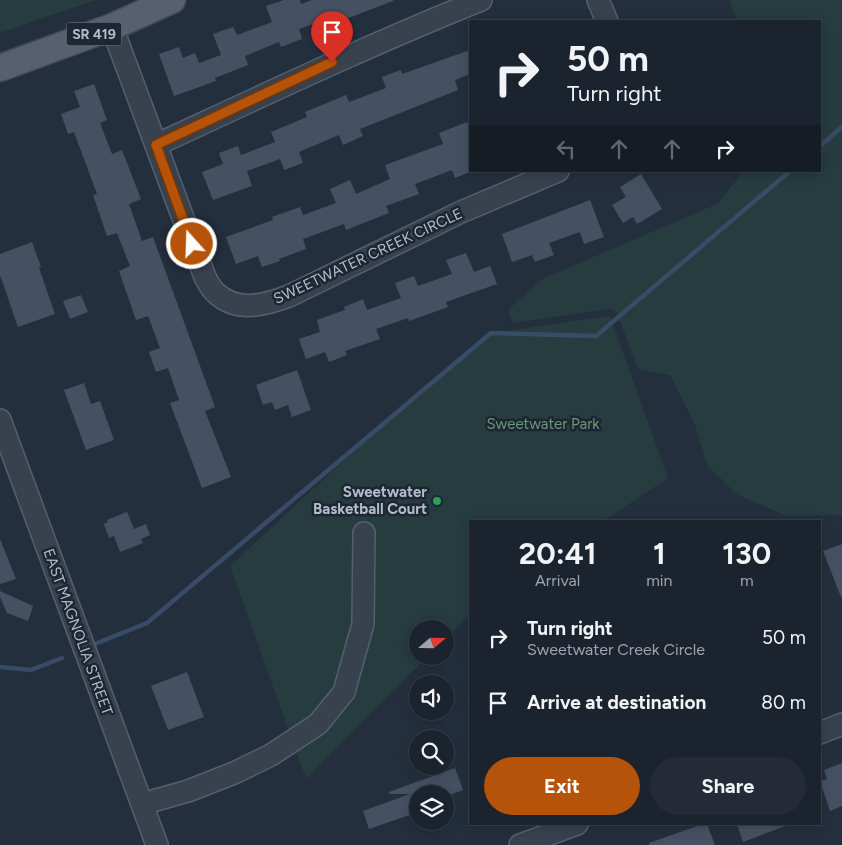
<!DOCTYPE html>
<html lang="en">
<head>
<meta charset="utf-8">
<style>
  :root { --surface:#1b232e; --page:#242b36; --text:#f1f3f6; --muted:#a0a4aa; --line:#39404a; --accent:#b45309 }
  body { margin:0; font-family:Figtree,sans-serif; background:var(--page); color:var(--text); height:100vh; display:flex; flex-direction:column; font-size:19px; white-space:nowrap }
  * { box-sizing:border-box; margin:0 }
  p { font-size:16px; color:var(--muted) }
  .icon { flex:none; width:28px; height:28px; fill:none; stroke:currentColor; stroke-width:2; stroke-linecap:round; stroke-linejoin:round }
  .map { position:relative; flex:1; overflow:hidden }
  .panel { position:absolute; left:469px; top:520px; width:352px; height:305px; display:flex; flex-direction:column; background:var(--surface); border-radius:0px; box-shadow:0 2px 12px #0003,0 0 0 1px var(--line) }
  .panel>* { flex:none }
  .top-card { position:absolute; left:469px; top:20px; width:352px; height:152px; border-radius:0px; box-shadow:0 2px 12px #0003,0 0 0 1px var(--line); background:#1b232e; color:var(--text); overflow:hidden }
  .needle { width:32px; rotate:70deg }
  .tools { position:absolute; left:409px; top:620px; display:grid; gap:10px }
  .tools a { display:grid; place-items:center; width:45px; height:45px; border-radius:50%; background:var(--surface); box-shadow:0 2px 12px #0003,0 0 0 1px var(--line); font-size:25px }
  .pin { position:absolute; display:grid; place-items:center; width:42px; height:42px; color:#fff; margin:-51px -21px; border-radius:50% 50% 50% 0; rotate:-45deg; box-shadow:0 0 5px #0007 }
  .pin .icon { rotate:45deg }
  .me { position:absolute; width:55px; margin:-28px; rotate:340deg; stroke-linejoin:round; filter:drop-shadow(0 0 4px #0008) }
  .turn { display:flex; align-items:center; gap:18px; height:105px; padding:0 15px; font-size:22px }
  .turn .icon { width:65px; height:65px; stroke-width:2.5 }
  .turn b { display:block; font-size:35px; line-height:42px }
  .lanes { display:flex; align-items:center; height:48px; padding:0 15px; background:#0003; justify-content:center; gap:25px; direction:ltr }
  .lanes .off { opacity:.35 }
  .eta { display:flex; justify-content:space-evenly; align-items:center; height:85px; text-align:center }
  .eta b { font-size:30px; font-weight:700; line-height:35px }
  .primary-button { display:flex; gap:10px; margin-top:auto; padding:10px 15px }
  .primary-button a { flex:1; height:58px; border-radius:30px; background:var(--accent); color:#fff; font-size:20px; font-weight:700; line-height:58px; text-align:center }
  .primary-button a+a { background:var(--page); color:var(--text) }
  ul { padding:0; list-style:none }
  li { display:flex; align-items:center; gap:15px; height:65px; padding:0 15px }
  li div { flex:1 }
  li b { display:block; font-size:19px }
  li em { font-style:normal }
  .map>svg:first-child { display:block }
  .green { fill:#263c3f }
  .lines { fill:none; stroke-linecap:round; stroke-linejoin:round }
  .stream { stroke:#394c67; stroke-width:4.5 }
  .building { fill:#455162 }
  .minor-casing { stroke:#565f6c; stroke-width:24 }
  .major-casing { stroke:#414a57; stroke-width:29 }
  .minor { stroke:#38414e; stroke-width:21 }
  .major { stroke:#56606e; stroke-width:26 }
  .route-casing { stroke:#753606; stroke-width:12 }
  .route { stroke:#b45309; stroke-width:9 }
  .leisure-dot { fill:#2e9e5b; stroke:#1d2633; stroke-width:2 }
  .labels { text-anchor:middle; stroke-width:5; stroke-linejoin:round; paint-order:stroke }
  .shield { fill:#1d2633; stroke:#878f9c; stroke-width:1 }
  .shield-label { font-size:14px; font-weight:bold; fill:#b4bcc9 }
  .street-label { font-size:15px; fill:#b4bcc9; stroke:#1d2633 }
  .park-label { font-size:15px; fill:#6b9a76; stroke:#1d2633 }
  .poi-label { font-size:15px; font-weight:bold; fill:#b4bcc9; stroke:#1d2633; text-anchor:end }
</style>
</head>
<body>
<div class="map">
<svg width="842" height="845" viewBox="0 0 842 845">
  <rect width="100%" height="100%" fill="#242f3e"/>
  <!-- green -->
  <g class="green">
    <path d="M0,0H96L0,33Z"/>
    <path d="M729,0H842V515L787,516L738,495L707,465L694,422L670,375L638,369L617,313L614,310L609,309L512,323L508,310L542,279L717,204L744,171H820V21H737Z"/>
    <path d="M610,316L668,478L603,521H470V614L445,640V629H418V656H428L306,779L230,566L379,428L491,333Z"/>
  </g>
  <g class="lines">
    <!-- stream -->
    <g class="stream">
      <path d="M820,146L842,127"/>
      <path d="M90,646L147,623L491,333L596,336L790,171"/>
      <path d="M0,667L31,670L62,658"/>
    </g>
  </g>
  <!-- building -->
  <g class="building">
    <path d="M284,0H300L301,4L312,0H393V1L338,22L336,16L299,29L302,39L281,47L279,42L245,56L248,65L215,78L216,81L174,96L159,54L179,47L183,58L195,53L199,63L221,55L213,34L233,27L237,35L272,22L266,6Z"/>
    <path d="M470,50V74L455,80L458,90L360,129L363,136L343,145L339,135L299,152L303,163L284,170L280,159L247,171L252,186L213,200L202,172L223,164L219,153L238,146L241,155L275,142L271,132L307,117L305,112L346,95L349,102L386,88L382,77L401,70L402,74Z"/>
    <path d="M94,84L107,120L100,123L112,154L122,150L141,199L129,204L142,241L153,237L215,407L205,411L231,477L202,488L170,403L179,400L168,368L156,372L149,352L160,348L148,316L136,320L119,271L130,266L117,233L107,236L93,195L97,194L74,132L68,134L61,114L80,107L74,91Z"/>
    <path d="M467,122L470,131V172L455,178L452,170L415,184L419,194L386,206L389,213L346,230L344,224L303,239L306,249L279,259L280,261L262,267L258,256L236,264L226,237L273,220L272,217L300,207L303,215L336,203L330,189L350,180L356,194L390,179L385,165L443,144L439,133Z"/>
    <path d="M641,174L662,209L637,224L633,217L623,223L612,205L626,197L620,187Z"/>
    <path d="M590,200L604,237L584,244L580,232L549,243L554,255L535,262L532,255L512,262L502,234Z"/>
    <path d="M32,242L41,267L39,268L55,314L18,327L0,275V254Z"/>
    <path d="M466,253L474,272L490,266L497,284L446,302L448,307L409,321L408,318L376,329L380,339L345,351L347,355L329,362L325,352L306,359L299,339L320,332L317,320L345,310L344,307L363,299L367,310L401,298L395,283L414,276L418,286L452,274L446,260Z"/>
    <path d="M81,295L88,312L70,319L63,301Z"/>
    <path d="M297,370L311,410L292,417L288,405L275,410L272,402L263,405L256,385Z"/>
    <path d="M84,383L91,404L100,401L114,440L86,450L64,390Z"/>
    <path d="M127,512L134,529L146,524L150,535L141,539L143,543L120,552L114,536L109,538L104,524L108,522L107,520Z"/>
    <path d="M0,539L16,579L0,584Z"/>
    <path d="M842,544V597H841L823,551Z"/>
    <path d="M0,591L33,606L28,621L7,613L0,597Z"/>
    <path d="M187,672L204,717L168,730L151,686Z"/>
    <path d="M842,763V806L830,811L820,781L827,779L824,770Z"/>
    <path d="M455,768L463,790L445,797V794H418V812L369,829L363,811L410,794H389V792Z"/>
    <path d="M703,824H707L715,845H649V843Z"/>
    <path d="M737,824H788V825L743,842Z"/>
  </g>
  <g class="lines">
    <defs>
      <g id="minor">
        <path d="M598,0L607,21"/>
        <path d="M112,27L205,277C208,282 211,289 216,293C237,313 265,305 289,296L461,212L558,171"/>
        <path d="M156,145C264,95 371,44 481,0"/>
        <path d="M0,420L157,845"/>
        <path d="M820,733L842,724"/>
        <path d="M142,804L188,791L234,773L271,755L318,724L344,692L363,624L364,533"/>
        <path d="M520,845L577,824"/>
      </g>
      <path id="major" d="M0,68L112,27L172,0"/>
    </defs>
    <!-- minor casing -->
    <use href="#minor" class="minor-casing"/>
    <!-- major casing -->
    <use href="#major" class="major-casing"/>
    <!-- minor -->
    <use href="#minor" class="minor"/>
    <!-- major -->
    <use href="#major" class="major"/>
  </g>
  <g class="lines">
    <defs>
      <path id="route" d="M192,244L156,145L332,62"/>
    </defs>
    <!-- route casing -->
    <use href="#route" class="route-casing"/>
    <!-- route -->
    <use href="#route" class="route"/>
  </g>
  <!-- markers -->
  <circle class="leisure-dot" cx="437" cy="501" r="5"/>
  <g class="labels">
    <!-- shield labels -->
    <rect class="shield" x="66.5" y="22.5" width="55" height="23" rx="4"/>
    <g class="shield-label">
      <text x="94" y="39">SR 419</text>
    </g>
    <!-- street labels -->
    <g class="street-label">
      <text transform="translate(368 256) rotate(-25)" y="5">SWEETWATER CREEK CIRCLE</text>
      <text transform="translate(78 632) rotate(70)" y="5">EAST MAGNOLIA STREET</text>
    </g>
    <!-- park labels -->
    <g class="park-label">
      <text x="543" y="429">Sweetwater Park</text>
    </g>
    <!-- poi labels -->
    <g class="poi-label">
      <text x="427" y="497">Sweetwater<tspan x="427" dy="17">Basketball Court</tspan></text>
    </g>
  </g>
</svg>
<div class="tools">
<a><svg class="needle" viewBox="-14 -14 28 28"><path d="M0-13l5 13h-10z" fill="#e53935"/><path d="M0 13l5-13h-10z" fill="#a0a4aa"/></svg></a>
<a><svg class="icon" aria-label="sound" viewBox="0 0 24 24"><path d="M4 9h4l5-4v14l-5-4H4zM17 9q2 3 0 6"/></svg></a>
<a><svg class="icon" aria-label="search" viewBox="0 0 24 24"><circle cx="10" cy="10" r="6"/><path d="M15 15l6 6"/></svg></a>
<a><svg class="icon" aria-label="layers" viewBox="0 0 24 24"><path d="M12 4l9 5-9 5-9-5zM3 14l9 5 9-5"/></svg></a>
</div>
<div class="pin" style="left:332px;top:62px;background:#d93025"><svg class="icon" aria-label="arrive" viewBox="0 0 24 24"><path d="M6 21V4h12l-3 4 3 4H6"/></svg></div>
<svg class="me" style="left:192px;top:244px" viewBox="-20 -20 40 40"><circle r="17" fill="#b45309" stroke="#fff" stroke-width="3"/><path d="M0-11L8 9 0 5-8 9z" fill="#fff"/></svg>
<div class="top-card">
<div class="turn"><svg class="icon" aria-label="right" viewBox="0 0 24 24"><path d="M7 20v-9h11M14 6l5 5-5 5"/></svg><div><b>50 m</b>Turn right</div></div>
<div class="lanes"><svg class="icon off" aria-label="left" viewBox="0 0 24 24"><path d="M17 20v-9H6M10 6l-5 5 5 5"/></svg><svg class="icon off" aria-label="ahead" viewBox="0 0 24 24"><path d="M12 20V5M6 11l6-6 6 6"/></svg><svg class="icon off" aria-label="ahead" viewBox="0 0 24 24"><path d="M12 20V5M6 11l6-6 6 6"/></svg><svg class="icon" aria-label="right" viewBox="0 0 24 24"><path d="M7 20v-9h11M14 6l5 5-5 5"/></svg></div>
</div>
<section class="panel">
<div class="eta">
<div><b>20:41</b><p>Arrival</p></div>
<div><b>1</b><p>min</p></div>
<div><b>130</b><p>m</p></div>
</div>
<ul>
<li><svg class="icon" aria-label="right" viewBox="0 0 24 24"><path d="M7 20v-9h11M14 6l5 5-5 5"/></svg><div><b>Turn right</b><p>Sweetwater Creek Circle</p></div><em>50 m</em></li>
<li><svg class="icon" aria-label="arrive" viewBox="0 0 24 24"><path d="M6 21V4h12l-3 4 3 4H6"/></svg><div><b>Arrive at destination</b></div><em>80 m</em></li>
</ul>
<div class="primary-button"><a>Exit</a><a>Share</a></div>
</section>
</div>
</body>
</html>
